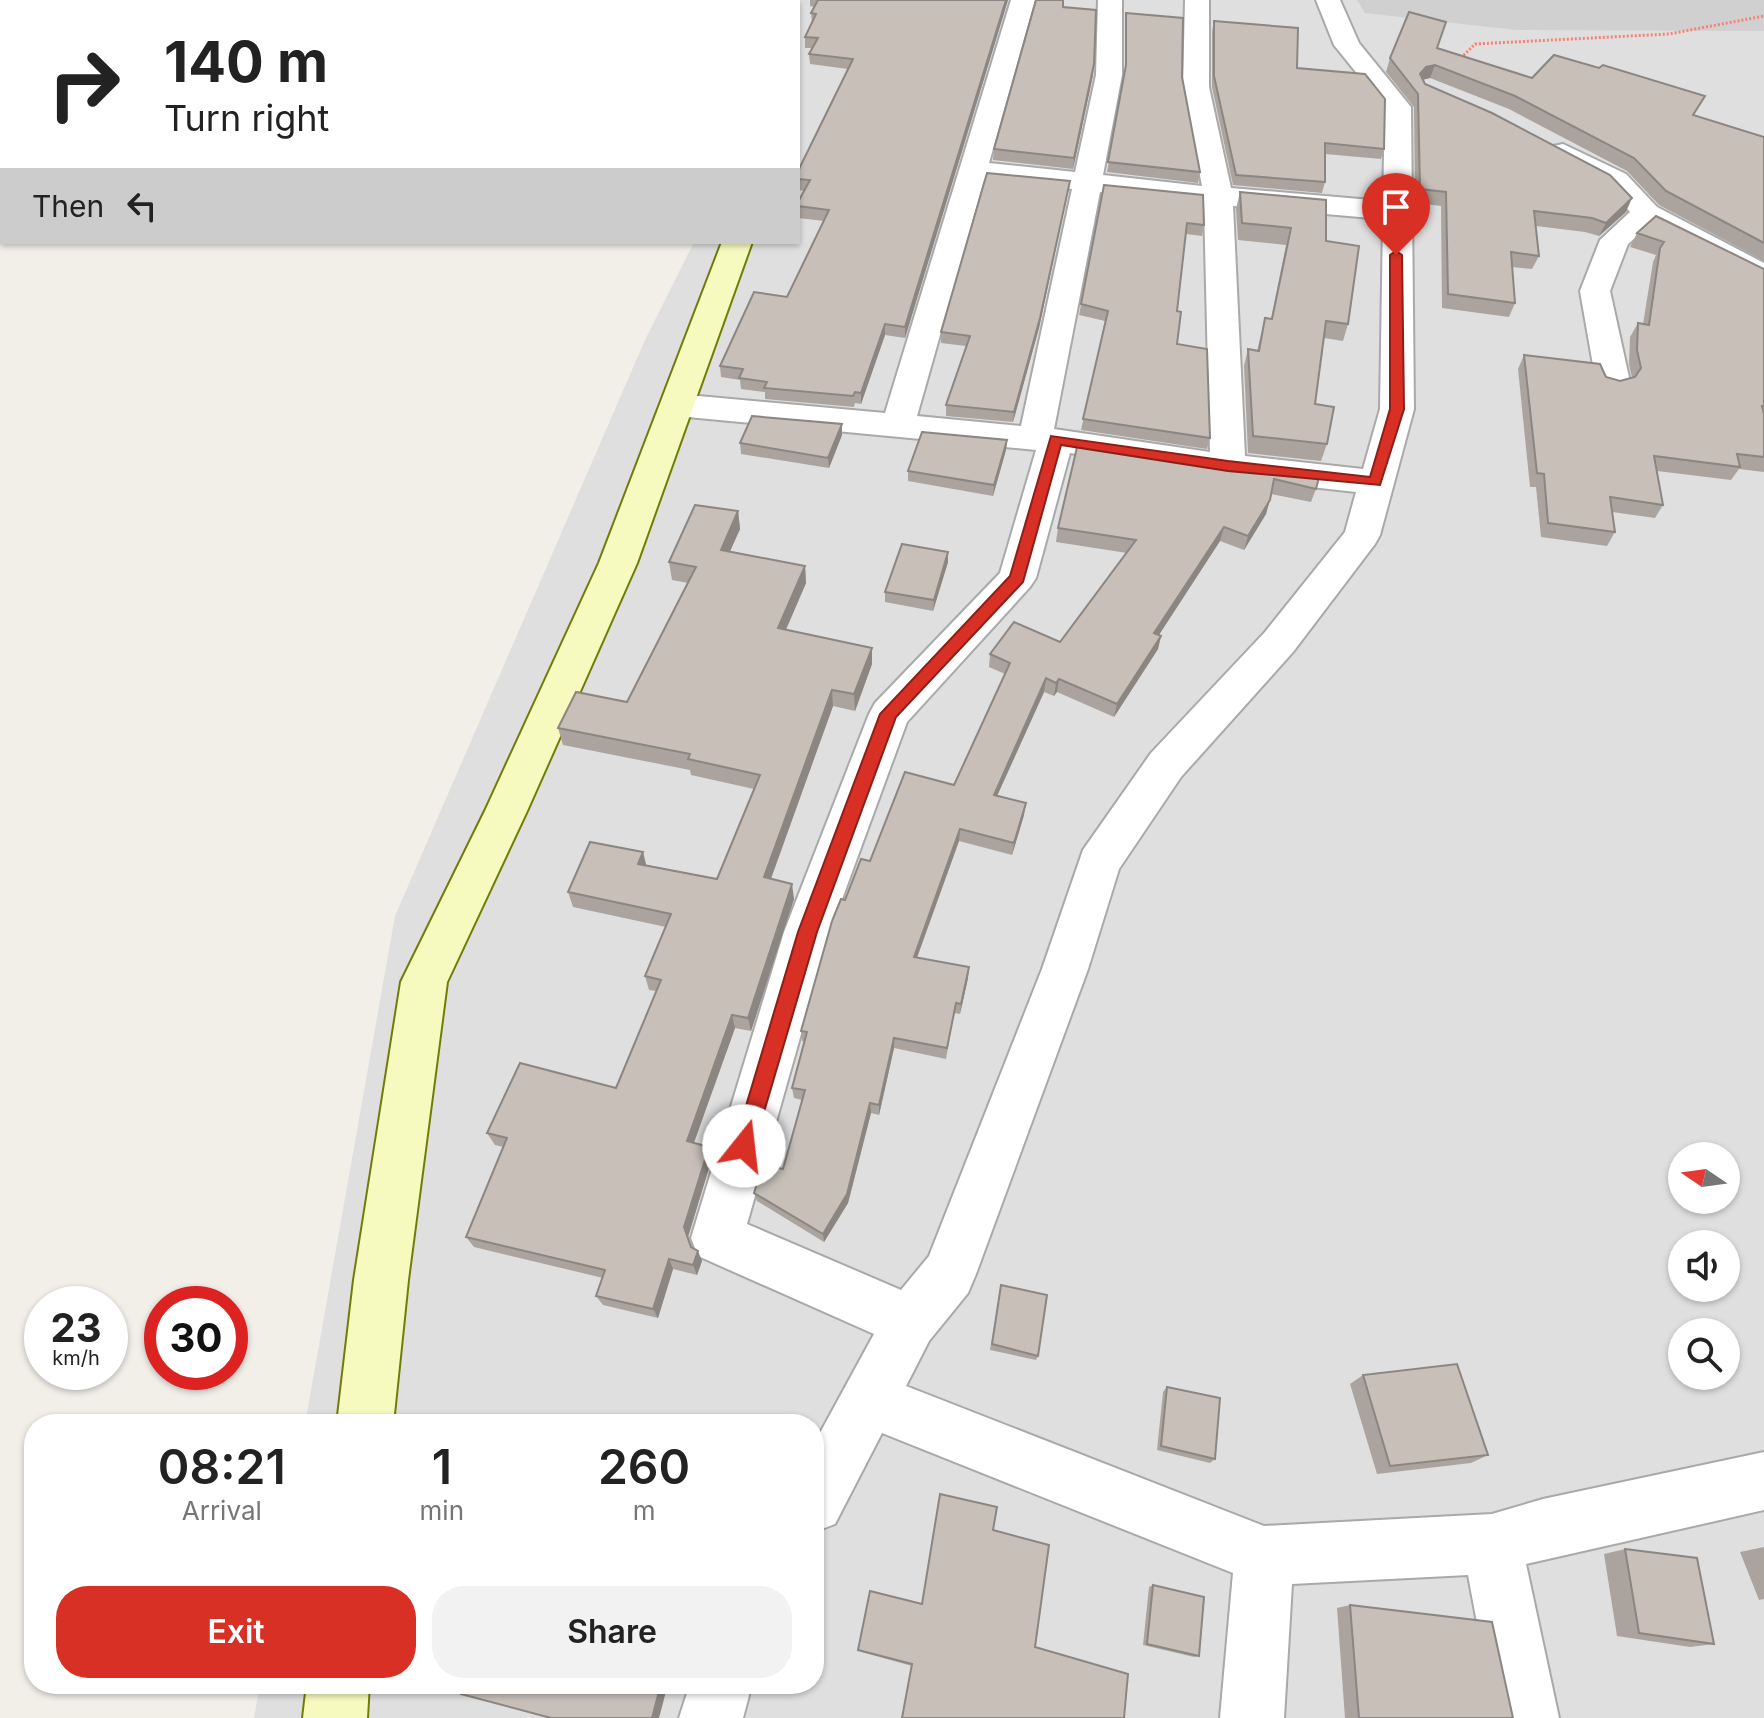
<!DOCTYPE html>
<html lang="en">
<head>
<meta charset="utf-8">
<style>
  :root { --surface:#fff; --page:#f2f2f2; --text:#222; --muted:#767676; --accent:#d93025 }
  body { margin:0; font-family:Inter,sans-serif; background:var(--page); color:var(--text); height:100vh; display:flex; flex-direction:column; font-size:30px; white-space:nowrap }
  * { box-sizing:border-box; margin:0 }
  p { font-size:26px; color:var(--muted) }
  .icon { flex:none; width:44px; height:44px; fill:none; stroke:currentColor; stroke-width:2; stroke-linecap:round; stroke-linejoin:round }
  .map { position:relative; flex:1; overflow:hidden }
  .drawer { position:absolute; left:24px; top:1414px; width:800px; height:280px; display:flex; flex-direction:column; background:var(--surface); border-radius:32px; box-shadow:0 2px 6px #0004 }
  .drawer>* { flex:none }
  .guide { position:absolute; left:0px; top:0px; width:800px; height:244px; box-shadow:0 2px 6px #0004; background:#fff; color:var(--text); overflow:hidden }
  .needle { width:52px; rotate:283deg }
  .fabs { position:absolute; left:1668px; top:1142px; display:grid; gap:16px }
  .fabs a { display:grid; place-items:center; width:72px; height:72px; border-radius:50%; background:var(--surface); box-shadow:0 2px 6px #0004; font-size:40px }
  .speed { position:absolute; left:24px; top:1286px; display:flex; gap:16px; font-size:40px; font-weight:700; text-align:center }
  .speed>* { display:grid; place-content:center; width:104px; height:104px; border-radius:50%; background:var(--surface); box-shadow:0 2px 6px #0004; line-height:1 }
  .speed small { font-size:20px; font-weight:400 }
  .speed .limit { border:12px solid #d22; background:#fff; color:#111 }
  .pin { position:absolute; display:grid; place-items:center; width:68px; height:68px; color:#fff; margin:-82px -34px; border-radius:50% 50% 50% 0; rotate:-45deg; box-shadow:0 0 8px #0007 }
  .pin .icon { rotate:45deg }
  .me { position:absolute; width:88px; margin:-44px; rotate:16deg; stroke-linejoin:round; filter:drop-shadow(0 0 6px #0008) }
  .turn { display:flex; align-items:center; gap:28px; height:168px; padding:0 32px; font-size:36px }
  .turn .icon { width:104px; height:104px; stroke-width:2.5 }
  .turn b { display:block; font-size:56px; line-height:68px }
  .then { display:flex; align-items:center; height:76px; padding:0 32px; background:#0003; gap:16px; font-size:30px }
  .eta { display:flex; justify-content:space-evenly; align-items:center; height:136px; text-align:center }
  .eta b { font-size:48px; font-weight:600; line-height:56px }
  .button { display:flex; gap:16px; margin-top:auto; padding:16px 32px }
  .button a { flex:1; height:92px; border-radius:32px; background:var(--accent); color:#fff; font-size:32px; font-weight:600; line-height:92px; text-align:center }
  .button a+a { background:var(--page); color:var(--text) }
  .map>svg:first-child { display:block }
  .residential { fill:#e0dfdf; fill-rule:evenodd }
  .religious { fill:#d0d0d0 }
  .lines { fill:none; stroke-linecap:round; stroke-linejoin:round }
  .minor-casing { stroke:#a9a9a9; stroke-width:4 }
  .secondary-casing { stroke:#707d05; stroke-width:4 }
  .path { stroke:#fa8072; stroke-width:3; stroke-dasharray:2 2; stroke-linecap:butt }
  .minor { fill:#fff; fill-rule:evenodd }
  .secondary { fill:#f7fabf; fill-rule:evenodd }
  .wall { fill:#aba49e }
  .shaded-wall { fill:#8b8681 }
  .building { fill:#c7bfb8; stroke:#8b8681; stroke-width:2 }
  .route { fill:#d93025; stroke:#8d1f18; stroke-width:2 }
</style>
</head>
<body>
<div class="map">
<svg width="1764" height="1718" viewBox="0 0 1764 1718">
  <rect width="100%" height="100%" fill="#f2efe9"/>
  <!-- residential -->
  <path class="residential" d="M728,0H1764V1718H254L260,1684H814V1424H305L395,916L645,340L694,242H798V2ZM1682,1156H1726V1200H1682ZM1682,1244H1726V1288H1682ZM1682,1332H1726V1376H1682Z"/>
  <!-- religious -->
  <path class="religious" d="M1357,0H1764V31L1516,30L1365,13Z"/>
  <g class="lines">
    <defs>
      <g id="minor">
        <path d="M1011,0H1035L989,163L1075,172L1096,75L1098,0H1122V75L1103,175L1202,186L1183,87L1185,0H1209V87L1231,188L1383,201L1385,108L1334,45L1316,0H1340L1359,43L1411,107L1414,409L1380,535L1375,544L1293,652L1181,777L1119,869L1088,969L976,1274L968,1293L929,1341L906,1386L1264,1526L1492,1514L1543,1499L1764,1452V1510L1526,1564L1559,1718H1495L1468,1575L1292,1584L1284,1718H1220L1233,1573L882,1433L835,1524L814,1532V1444L874,1334L698,1256L691,1238L784,932L869,714L875,703L1000,573L1036,450L677,416L665,413L660,405L665,397L677,394L885,413ZM984,180L1072,189L1021,426L917,416ZM1100,192L1204,203L1210,452L1054,429ZM1233,206L1383,219L1380,409L1363,469L1245,456ZM1070,453L1228,478L1356,492L1345,532L1265,632L1151,753L1083,850L1042,969L929,1256L901,1290L747,1224L830,932L907,722L1030,587L1036,578Z"/>
        <path d="M1563,144L1626,174L1657,207L1764,263V284L1753,281L1649,226L1628,244L1610,291L1630,382L1625,389L1613,392L1601,389L1596,382L1580,291L1600,240L1630,212L1606,186L1553,158L1549,152L1553,146Z"/>
        <path d="M690,1684H752L743,1718H679Z"/>
      </g>
      <g id="secondary">
        <path d="M736,0H760L761,2H737Z"/>
        <path d="M722,242H752L637,563L527,811L447,982L408,1280L393,1424H337L354,1280L401,982L485,811L599,563Z"/>
        <path d="M307,1684H369L367,1718H303Z"/>
      </g>
    </defs>
    <!-- minor casing -->
    <use href="#minor" class="minor-casing"/>
    <!-- secondary casing -->
    <use href="#secondary" class="secondary-casing"/>
    <!-- path -->
    <path class="path" d="M1458,61L1475,44L1669,34L1764,16"/>
    <!-- minor -->
    <use href="#minor" class="minor"/>
    <!-- secondary -->
    <use href="#secondary" class="secondary"/>
  </g>
  <!-- wall -->
  <g class="wall">
    <path d="M810,0H1008L905,338L885,335L861,404L855,403L854,407L765,399V392L741,389L740,380L721,377L720,366L787,297L824,221L798,218V202L804,191L798,190V171L848,69L810,64L809,54L812,48H805V37L812,22L811,13L814,7L810,6Z"/>
    <path d="M1063,7L1093,75L1073,169L993,160L994,149Z"/>
    <path d="M1126,13L1200,172L1198,183L1107,172L1125,73V23Z"/>
    <path d="M1214,21L1297,68L1384,149L1381,159L1325,154V182L1322,193L1233,185L1212,87V31Z"/>
    <path d="M1437,48L1532,78L1695,116L1764,137V261L1659,205L1627,171L1509,109L1430,78L1423,80L1425,84L1626,212L1599,236L1585,232L1536,226L1539,256L1532,269L1512,267L1515,303L1509,317L1442,308L1441,206L1415,203L1414,107L1386,72L1390,58Z"/>
    <path d="M1070,181L1039,328L1013,422L946,416V405L966,346L941,343V332Z"/>
    <path d="M1104,185L1204,225L1202,236L1186,234L1177,311V344L1210,438L1207,449L1081,430L1105,321L1079,315Z"/>
    <path d="M1240,192L1326,241L1348,324L1343,341L1324,338L1315,404L1327,444L1321,461L1248,453L1244,366L1248,349L1257,351L1265,318L1271,319L1286,245L1238,240L1236,209Z"/>
    <path d="M1637,233L1764,269V472L1739,469L1731,480L1657,471L1663,505L1655,518L1612,512L1615,532L1607,546L1541,537L1536,487H1530L1518,369L1524,355L1620,381L1632,378L1629,364L1630,337L1638,323L1643,324L1653,262L1656,255L1630,247Z"/>
    <path d="M842,435L829,468L741,454L740,443Z"/>
    <path d="M1007,440L1006,450L993,496L908,481V471Z"/>
    <path d="M1232,467L1316,489L1311,502L1271,494L1266,514L1244,550L1220,541L1159,635L1161,636L1158,649L1114,717L1057,692L1054,696L1044,692L997,796L1024,815L1012,855L959,841L917,958L968,978L960,1014L954,1013L946,1059L894,1048L879,1115L871,1113L848,1203L824,1242L757,1201L754,1193L783,1169L802,1100L794,1098L792,1088L805,1042L802,1041L801,1031L845,900L870,861L954,785L1005,674L989,667L990,654L1060,642L1127,553L1056,542L1058,528Z"/>
    <path d="M738,511L740,529L730,551L805,566L806,583L786,630L872,648V664L855,711L833,706L771,879L794,899L751,1031L735,1028L694,1143L712,1158L688,1237L692,1247L702,1261L697,1275L673,1269L658,1318L603,1305L596,1296L603,1278L474,1247L466,1237L503,1147L495,1145L487,1133L616,1088L656,991L649,990L645,976L666,927L573,907L568,892L647,865L717,879L754,789L691,775L690,770L563,745L558,728L627,702L688,583L672,580L669,562Z"/>
    <path d="M948,562L933,611L885,602V592Z"/>
    <path d="M1001,1285L1038,1356L1036,1360L990,1350Z"/>
    <path d="M1363,1375L1488,1455L1471,1463L1377,1474L1350,1384Z"/>
    <path d="M1167,1387L1215,1459L1210,1463L1157,1450L1163,1392Z"/>
    <path d="M993,1530L1035,1647L912,1666L858,1651V1650L922,1604Z"/>
    <path d="M1764,1547V1599L1759,1600L1740,1552Z"/>
    <path d="M1625,1549L1714,1644L1690,1647L1617,1636L1604,1554Z"/>
    <path d="M1153,1585L1199,1656L1194,1657L1143,1645L1149,1587Z"/>
    <path d="M1350,1605L1513,1718H1345L1337,1608Z"/>
  </g>
  <!-- shaded-wall -->
  <g class="shaded-wall">
    <path d="M1006,0H1008L905,338V327Z"/>
    <path d="M1094,64L1093,75L1073,169L1074,158Z"/>
    <path d="M1435,65L1430,78L1421,80L1420,74L1426,67Z"/>
    <path d="M1070,181L1039,328L1013,422L1014,412Z"/>
    <path d="M1632,198L1626,212L1599,236L1606,223Z"/>
    <path d="M885,324V335L861,404V393Z"/>
    <path d="M842,424V435L829,468L828,458Z"/>
    <path d="M1007,440L1006,450L993,496L994,485Z"/>
    <path d="M1270,500L1266,514L1244,550L1248,536Z"/>
    <path d="M738,511L740,529L723,567L721,550Z"/>
    <path d="M1224,527L1220,541L1151,647L1154,633Z"/>
    <path d="M948,552V562L933,611L934,600Z"/>
    <path d="M805,566L806,583L779,645L778,628Z"/>
    <path d="M1161,636L1158,649L1114,717L1117,704Z"/>
    <path d="M872,648V664L855,711L854,694Z"/>
    <path d="M1046,678L1044,692L992,807L994,795Z"/>
    <path d="M1059,679L1057,692L1054,696L1056,683Z"/>
    <path d="M832,690L833,706L766,892L764,877Z"/>
    <path d="M1026,803L1024,815L1012,855L1014,843Z"/>
    <path d="M960,829L959,841L913,968L914,957Z"/>
    <path d="M643,852L647,868L638,864Z"/>
    <path d="M792,884L794,899L751,1031L748,1018Z"/>
    <path d="M969,967L968,978L960,1014L961,1004Z"/>
    <path d="M732,1015L735,1028L690,1153L687,1141Z"/>
    <path d="M894,1038V1048L879,1115V1105Z"/>
    <path d="M870,1103L871,1113L848,1203L824,1242L823,1234Z"/>
    <path d="M709,1147L712,1158L688,1237L684,1227Z"/>
    <path d="M698,1251L702,1261L697,1275L693,1265Z"/>
    <path d="M669,1259L673,1269L658,1318L653,1309Z"/>
    <path d="M661,1684H668L659,1718H652Z"/>
  </g>
  <!-- building -->
  <g class="building">
    <path d="M818,0H1006L905,327L885,324L861,393L855,392L853,396L764,388L767,382L739,378L743,369L720,366L754,292L787,297L829,210L798,206V202L810,180L798,179V171L853,59L809,54L818,38L805,37L816,14L811,13Z"/>
    <path d="M1036,0H1063V7L1096,10L1094,64L1074,158L994,149Z"/>
    <path d="M1409,12L1446,22L1437,48L1532,78L1554,55L1599,68L1603,65L1705,96L1693,115L1764,137V243L1666,191L1634,158L1515,96L1435,65L1426,67L1420,74L1425,84L1492,113L1610,175L1632,198L1606,223L1592,218L1534,211L1539,256L1511,252L1515,303L1448,294L1446,192L1420,189L1418,94L1390,58Z"/>
    <path d="M1126,13L1183,18L1182,77L1200,172L1108,162L1126,65Z"/>
    <path d="M1214,21L1298,28L1297,68L1365,74L1385,99L1384,149L1325,143V182L1236,175L1214,76Z"/>
    <path d="M987,173L1070,181L1040,318L1014,412L946,405L970,336L941,332Z"/>
    <path d="M1104,185L1203,195L1204,225L1187,223L1177,311L1181,312L1177,344L1207,349L1210,438L1083,419L1108,311L1081,304Z"/>
    <path d="M1240,192L1326,200V241L1359,246L1348,324L1326,321L1315,404L1334,407L1327,444L1253,436L1248,349L1259,351L1265,318L1272,319L1291,228L1242,223Z"/>
    <path d="M1656,216L1764,269V406H1762L1764,414V457L1737,454L1740,467L1654,456L1663,505L1610,497L1615,532L1548,523L1544,474L1537,473L1524,355L1600,364L1606,377L1620,381L1635,377L1641,368L1637,350L1638,323L1649,325L1660,248L1664,242L1637,233Z"/>
    <path d="M752,416L842,424L828,458L740,443Z"/>
    <path d="M922,432L1007,440L994,485L908,471Z"/>
    <path d="M1078,443L1232,467L1319,477L1316,489L1274,479L1270,500L1248,536L1224,527L1154,633L1161,636L1117,704L1059,679L1056,683L1046,678L994,795L1026,803L1014,843L960,829L914,957L969,967L961,1004L956,1003L947,1048L894,1038L879,1105L870,1103L847,1194L823,1234L754,1193L763,1164L783,1169L805,1090L792,1088L807,1032L801,1031L832,921L841,899L845,900L861,859L870,861L905,772L954,785L1010,663L990,654L1014,622L1060,642L1136,540L1058,528Z"/>
    <path d="M695,505L738,511L721,550L805,566L778,628L872,648L854,694L832,690L764,877L792,884L748,1018L732,1015L687,1141L709,1147L684,1227L691,1247L698,1251L693,1265L669,1259L653,1309L596,1296L605,1270L466,1237L507,1138L487,1133L520,1063L616,1088L661,980L645,976L671,914L568,892L590,842L643,852L638,864L717,879L760,775L688,759L690,754L558,728L576,692L627,702L696,567L669,562Z"/>
    <path d="M902,544L948,552L934,600L885,592Z"/>
    <path d="M1001,1285L1047,1295L1038,1356L992,1344Z"/>
    <path d="M1457,1364L1488,1455L1390,1466L1363,1375Z"/>
    <path d="M1167,1387L1220,1398L1215,1459L1161,1446Z"/>
    <path d="M940,1494L997,1507L993,1530L1049,1545L1035,1647L1128,1674L1124,1718H902L912,1664L858,1650L870,1591L922,1604Z"/>
    <path d="M1625,1549L1697,1558L1714,1644L1639,1633Z"/>
    <path d="M1153,1585L1204,1597L1199,1656L1147,1644Z"/>
    <path d="M1350,1605L1492,1622L1513,1718H1359Z"/>
    <path d="M464,1684H661L652,1718H551L461,1694Z"/>
  </g>
  <!-- route -->
  <path class="route" d="M1396,251L1402,255L1404,409L1380,485L1228,471L1061,445L1023,582L896,717L817,932L754,1146L751,1153L744,1156L737,1153L734,1146L798,932L880,714L1010,576L1051,436L1228,461L1370,477L1390,409V255Z"/>
</svg>
<div class="fabs">
<a><svg class="needle" viewBox="-14 -14 28 28"><path d="M0-13l5 13h-10z" fill="#e53935"/><path d="M0 13l5-13h-10z" fill="#767676"/></svg></a>
<a><svg class="icon" aria-label="sound" viewBox="0 0 24 24"><path d="M4 9h4l5-4v14l-5-4H4zM17 9q2 3 0 6"/></svg></a>
<a><svg class="icon" aria-label="search" viewBox="0 0 24 24"><circle cx="10" cy="10" r="6"/><path d="M15 15l6 6"/></svg></a>
</div>
<div class="speed"><div>23<small>km/h</small></div><div class="limit">30</div></div>
<div class="pin" style="left:1396px;top:255px;background:#d93025"><svg class="icon" aria-label="arrive" viewBox="0 0 24 24"><path d="M6 21V4h12l-3 4 3 4H6"/></svg></div>
<svg class="me" style="left:744px;top:1146px" viewBox="-20 -20 40 40"><circle r="19" fill="#fff"/><path d="M0-13L10 11 0 6-10 11z" fill="#d93025"/></svg>
<div class="guide">
<div class="turn"><svg class="icon" aria-label="right" viewBox="0 0 24 24"><path d="M7 20v-9h11M14 6l5 5-5 5"/></svg><div><b>140 m</b>Turn right</div></div>
<div class="then">Then<svg class="icon" aria-label="left" viewBox="0 0 24 24"><path d="M17 20v-9H6M10 6l-5 5 5 5"/></svg></div>
</div>
<section class="drawer">
<div class="eta">
<div><b>08:21</b><p>Arrival</p></div>
<div><b>1</b><p>min</p></div>
<div><b>260</b><p>m</p></div>
</div>
<div class="button"><a>Exit</a><a>Share</a></div>
</section>
</div>
</body>
</html>
